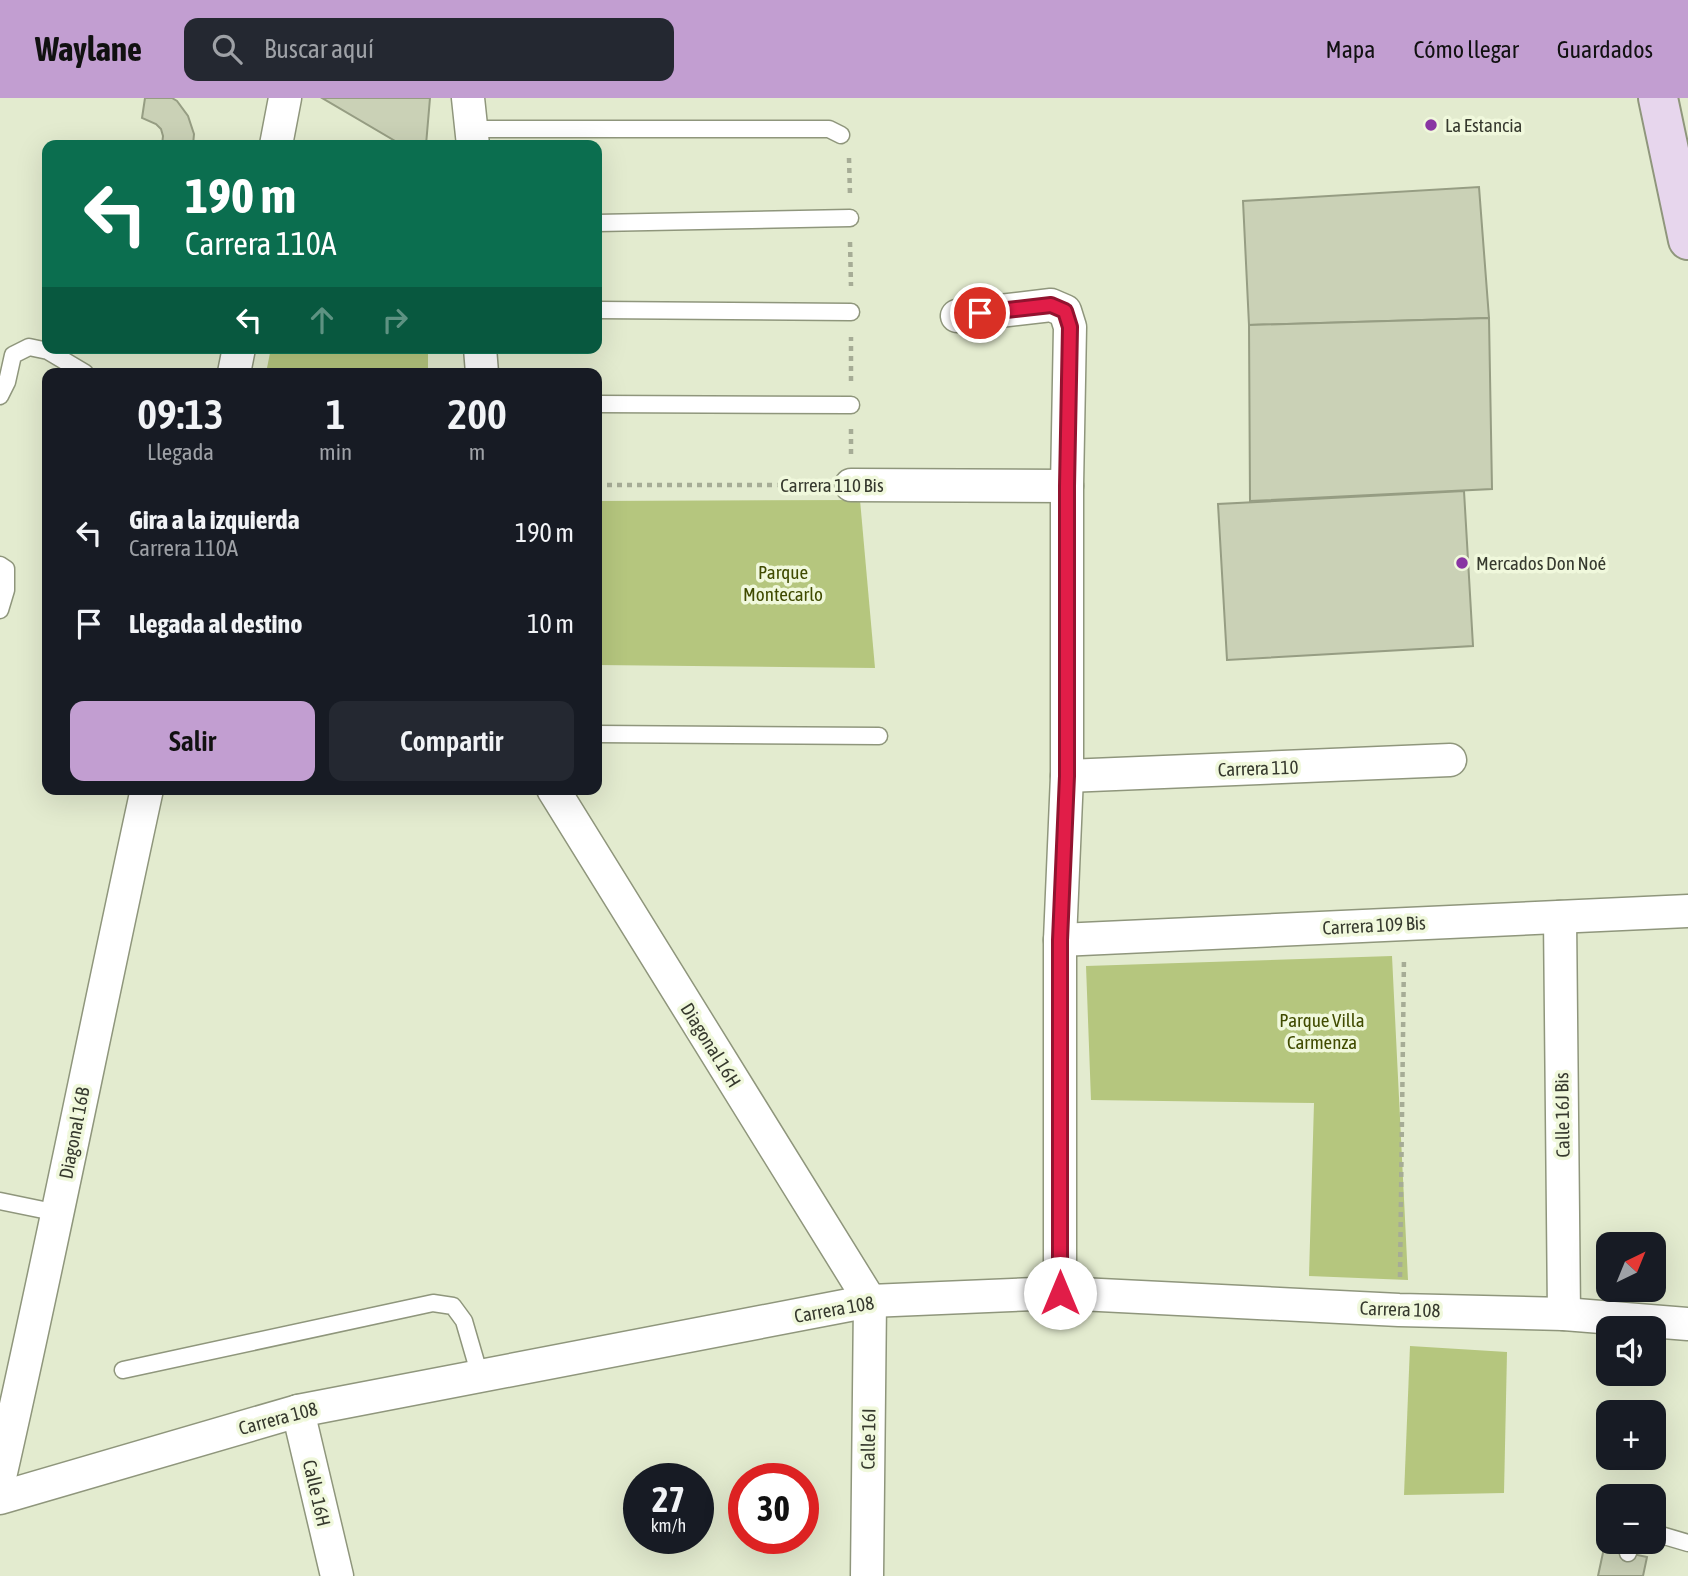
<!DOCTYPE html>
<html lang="es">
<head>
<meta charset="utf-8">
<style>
  :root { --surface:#171b24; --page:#242831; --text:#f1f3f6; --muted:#9ea1a6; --accent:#c29ed1 }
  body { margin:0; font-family:"Asap Condensed",sans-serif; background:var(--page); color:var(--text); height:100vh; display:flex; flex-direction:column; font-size:26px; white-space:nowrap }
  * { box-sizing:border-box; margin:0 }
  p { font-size:23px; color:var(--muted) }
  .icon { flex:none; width:38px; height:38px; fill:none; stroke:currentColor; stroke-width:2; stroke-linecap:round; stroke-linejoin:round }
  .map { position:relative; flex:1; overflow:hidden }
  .sheet { position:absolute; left:42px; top:270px; width:560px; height:427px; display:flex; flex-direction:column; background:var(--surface); border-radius:14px; box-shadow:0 7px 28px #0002 }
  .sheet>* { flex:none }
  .hud { position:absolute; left:42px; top:42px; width:560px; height:214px; border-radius:14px; box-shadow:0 7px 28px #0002; background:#0b6e4f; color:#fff; overflow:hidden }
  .needle { width:46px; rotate:43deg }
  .tools { position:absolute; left:1596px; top:1134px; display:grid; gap:14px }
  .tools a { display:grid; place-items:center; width:70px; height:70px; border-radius:14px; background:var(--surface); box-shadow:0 7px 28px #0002; font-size:35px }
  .speed { position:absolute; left:623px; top:1365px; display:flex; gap:14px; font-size:35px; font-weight:700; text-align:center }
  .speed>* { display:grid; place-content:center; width:91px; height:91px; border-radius:50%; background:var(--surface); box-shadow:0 7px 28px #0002; line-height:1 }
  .speed small { font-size:18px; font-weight:400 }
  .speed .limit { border:10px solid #d22; background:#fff; color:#111 }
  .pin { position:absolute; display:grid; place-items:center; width:60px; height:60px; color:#fff; margin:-30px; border:4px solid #fff; border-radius:50%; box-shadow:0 2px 7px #0007 }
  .me { position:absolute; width:77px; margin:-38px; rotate:0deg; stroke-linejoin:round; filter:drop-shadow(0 0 5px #0008) }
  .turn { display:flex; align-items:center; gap:24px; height:147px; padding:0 28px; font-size:32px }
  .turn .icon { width:91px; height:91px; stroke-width:2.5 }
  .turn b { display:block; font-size:49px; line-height:60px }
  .lanes { display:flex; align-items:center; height:66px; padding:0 28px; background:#0003; justify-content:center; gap:35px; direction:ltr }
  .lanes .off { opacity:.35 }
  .eta { display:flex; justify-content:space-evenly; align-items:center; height:119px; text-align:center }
  .eta b { font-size:42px; font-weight:600; line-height:49px }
  .primary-button { display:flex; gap:14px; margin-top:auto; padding:14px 28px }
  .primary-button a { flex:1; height:80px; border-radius:14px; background:var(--accent); color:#111; font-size:28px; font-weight:600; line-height:80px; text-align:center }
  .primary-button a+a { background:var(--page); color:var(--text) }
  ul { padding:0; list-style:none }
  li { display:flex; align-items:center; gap:21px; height:91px; padding:0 28px }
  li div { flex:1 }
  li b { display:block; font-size:26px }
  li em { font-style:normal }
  header { display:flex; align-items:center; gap:42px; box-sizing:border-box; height:98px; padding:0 35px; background:var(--accent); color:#111 }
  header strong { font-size:33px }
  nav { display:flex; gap:38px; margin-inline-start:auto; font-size:24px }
  .search { width:490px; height:63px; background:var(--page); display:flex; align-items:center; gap:18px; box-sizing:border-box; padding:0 24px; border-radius:14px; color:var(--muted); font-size:26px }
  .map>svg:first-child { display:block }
  .green { fill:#b5c67e }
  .building { fill:#cad1b6; stroke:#969d83; stroke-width:2 }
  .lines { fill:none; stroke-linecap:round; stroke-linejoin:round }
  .service-casing { stroke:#8f967c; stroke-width:19 }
  .minor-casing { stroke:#8f967c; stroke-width:35 }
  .secondary-casing { stroke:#8f967c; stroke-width:42 }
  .path { stroke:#a6ac96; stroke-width:4.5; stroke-dasharray:5 5; stroke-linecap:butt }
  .service { stroke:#fff; stroke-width:16 }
  .minor { stroke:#fff; stroke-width:32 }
  .secondary { stroke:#e7d6ed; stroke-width:38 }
  .route-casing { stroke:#92132f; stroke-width:18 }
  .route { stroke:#e11d48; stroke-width:12 }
  .poi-dot { fill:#8935a3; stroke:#f0f8dc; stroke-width:2.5 }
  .labels { text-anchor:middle; stroke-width:7; stroke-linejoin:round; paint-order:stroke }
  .poi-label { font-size:19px; fill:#36392e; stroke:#f0f8dc; text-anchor:start }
  .street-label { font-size:19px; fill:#36392e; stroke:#f0f8dc }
  .park-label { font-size:19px; fill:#404b01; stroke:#f0f8dc }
</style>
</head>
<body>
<header>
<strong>Waylane</strong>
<div class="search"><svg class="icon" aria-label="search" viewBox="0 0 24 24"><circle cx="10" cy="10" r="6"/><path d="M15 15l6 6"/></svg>Buscar aquí</div>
<nav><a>Mapa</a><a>Cómo llegar</a><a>Guardados</a></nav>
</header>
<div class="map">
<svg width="1688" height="1478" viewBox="0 0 1688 1478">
  <rect width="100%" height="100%" fill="#e3ebcf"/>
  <!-- green -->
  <g class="green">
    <path d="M271,250H428V275H266Z"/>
    <path d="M860,402L875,570L597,567V403Z"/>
    <path d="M1392,858L1408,1182L1309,1178L1314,1005L1091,1002L1086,868Z"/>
    <path d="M1410,1248L1507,1254L1504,1395L1404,1397Z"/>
  </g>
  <!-- building -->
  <g class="building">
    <path d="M145,0H172L177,3L188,18L194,36L193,47H162L163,38L161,31L156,26L142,20Z"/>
    <path d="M322,0H430L426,47H402Z"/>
    <path d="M1479,89L1489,220L1249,227L1243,103Z"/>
    <path d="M1489,220L1492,391L1250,403L1249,227Z"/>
    <path d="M1464,393L1473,548L1227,562L1218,406Z"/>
    <path d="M1604,1450L1647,1459L1643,1478H1598Z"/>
  </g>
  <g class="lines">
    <defs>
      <g id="service">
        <path d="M472,31H829L841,37"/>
        <path d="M597,125L850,120"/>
        <path d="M597,212L851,214"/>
        <path d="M0,298L7,284L13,257L29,249L48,253L85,275"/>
        <path d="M597,306L851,307"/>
        <path d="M0,467L6,471V492L0,512"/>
        <path d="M597,636L879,638"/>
        <path d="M0,1103L58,1115"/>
        <path d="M123,1272L433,1205L453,1208L464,1223L480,1278"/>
        <path d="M1654,1435L1688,1445"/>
        <path d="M1628,1455L1631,1444"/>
      </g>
      <g id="minor">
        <path d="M468,0L473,47"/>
        <path d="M276,47L285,0"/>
        <path d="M957,218L1051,207L1065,213L1070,229L1067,388V678L1060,842V1195"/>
        <path d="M480,250L482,275"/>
        <path d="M234,275L239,250"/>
        <path d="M851,387L1067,388"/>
        <path d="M1067,678L1450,662"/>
        <path d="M553,691L870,1203L867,1478"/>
        <path d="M1560,819L1564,1216"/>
        <path d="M1060,842L1688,813"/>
        <path d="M298,1313L337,1478"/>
        <path d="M0,1379C52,1150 97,920 147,691"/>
        <path d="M0,1400L298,1313L870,1203L1060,1195L1399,1212L1564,1216L1688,1226"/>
      </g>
      <path id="secondary" d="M1658,0L1688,142"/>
    </defs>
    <!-- service casing -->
    <use href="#service" class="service-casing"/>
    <!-- minor casing -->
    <use href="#minor" class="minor-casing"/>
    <!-- secondary casing -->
    <use href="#secondary" class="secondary-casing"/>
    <!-- path -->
    <g class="path">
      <path d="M849,60L850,97"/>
      <path d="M850,144L851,188"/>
      <path d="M851,283V239"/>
      <path d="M851,356V330"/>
      <path d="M597,387H821"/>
      <path d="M1400,1179L1404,859"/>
    </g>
    <!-- service -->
    <use href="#service" class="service"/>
    <!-- minor -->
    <use href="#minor" class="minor"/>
    <!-- secondary -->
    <use href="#secondary" class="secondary"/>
  </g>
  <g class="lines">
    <defs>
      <path id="route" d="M980,215L1051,207L1065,213L1070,229L1067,388V678L1060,842V1195"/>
    </defs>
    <!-- route casing -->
    <use href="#route" class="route-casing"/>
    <!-- route -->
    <use href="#route" class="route"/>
  </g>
  <!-- markers -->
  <g class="poi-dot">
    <circle cx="1431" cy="27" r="7"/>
    <circle cx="1462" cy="465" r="7"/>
  </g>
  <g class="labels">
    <!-- poi labels -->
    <g class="poi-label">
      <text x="1445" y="34">La Estancia</text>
      <text x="1476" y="472">Mercados Don Noé</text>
    </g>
    <!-- street labels -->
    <g class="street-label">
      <text x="832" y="394">Carrera 110 Bis</text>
      <text transform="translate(1258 670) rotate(-2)" y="7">Carrera 110</text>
      <text transform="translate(1374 827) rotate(-3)" y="7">Carrera 109 Bis</text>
      <text transform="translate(711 947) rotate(58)" y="7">Diagonal 16H</text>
      <text transform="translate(1562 1017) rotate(-91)" y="7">Calle 16J Bis</text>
      <text transform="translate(74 1035) rotate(-79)" y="7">Diagonal 16B</text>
      <text transform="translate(834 1211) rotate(-10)" y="7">Carrera 108</text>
      <text transform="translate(1400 1211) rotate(2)" y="7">Carrera 108</text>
      <text transform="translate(278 1320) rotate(-15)" y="7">Carrera 108</text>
      <text transform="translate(868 1341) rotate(-89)" y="7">Calle 16I</text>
      <text transform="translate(317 1395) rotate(77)" y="7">Calle 16H</text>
    </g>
    <!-- park labels -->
    <g class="park-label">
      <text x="783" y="481">Parque<tspan x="783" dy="22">Montecarlo</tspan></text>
      <text x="1322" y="929">Parque Villa<tspan x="1322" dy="22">Carmenza</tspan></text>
    </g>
  </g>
</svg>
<div class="tools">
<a><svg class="needle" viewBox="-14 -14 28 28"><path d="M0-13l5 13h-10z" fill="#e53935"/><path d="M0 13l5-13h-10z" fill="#9ea1a6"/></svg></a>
<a><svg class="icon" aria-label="sound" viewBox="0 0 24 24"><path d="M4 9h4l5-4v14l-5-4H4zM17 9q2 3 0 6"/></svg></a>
<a>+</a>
<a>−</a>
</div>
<div class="speed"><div>27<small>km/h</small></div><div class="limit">30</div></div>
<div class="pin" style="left:980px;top:215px;background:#d93025"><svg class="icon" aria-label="arrive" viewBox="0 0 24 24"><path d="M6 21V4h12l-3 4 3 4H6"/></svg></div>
<svg class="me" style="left:1060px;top:1195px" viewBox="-20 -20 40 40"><circle r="19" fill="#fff"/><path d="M0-13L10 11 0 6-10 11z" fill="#e11d48"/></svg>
<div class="hud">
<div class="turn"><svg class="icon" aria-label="left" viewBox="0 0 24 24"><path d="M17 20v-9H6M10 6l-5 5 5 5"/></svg><div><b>190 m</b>Carrera 110A</div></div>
<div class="lanes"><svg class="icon" aria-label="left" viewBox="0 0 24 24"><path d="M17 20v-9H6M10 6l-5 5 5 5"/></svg><svg class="icon off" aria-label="ahead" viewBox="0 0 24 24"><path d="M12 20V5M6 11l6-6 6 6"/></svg><svg class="icon off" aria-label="right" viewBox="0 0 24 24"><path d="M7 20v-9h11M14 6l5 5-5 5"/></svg></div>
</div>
<section class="sheet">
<div class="eta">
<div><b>09:13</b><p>Llegada</p></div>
<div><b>1</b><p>min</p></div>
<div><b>200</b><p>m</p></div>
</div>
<ul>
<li><svg class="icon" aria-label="left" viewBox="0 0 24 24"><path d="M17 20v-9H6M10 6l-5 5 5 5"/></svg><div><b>Gira a la izquierda</b><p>Carrera 110A</p></div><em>190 m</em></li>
<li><svg class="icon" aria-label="arrive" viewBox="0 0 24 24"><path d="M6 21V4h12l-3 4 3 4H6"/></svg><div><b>Llegada al destino</b></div><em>10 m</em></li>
</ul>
<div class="primary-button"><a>Salir</a><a>Compartir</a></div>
</section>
</div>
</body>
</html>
